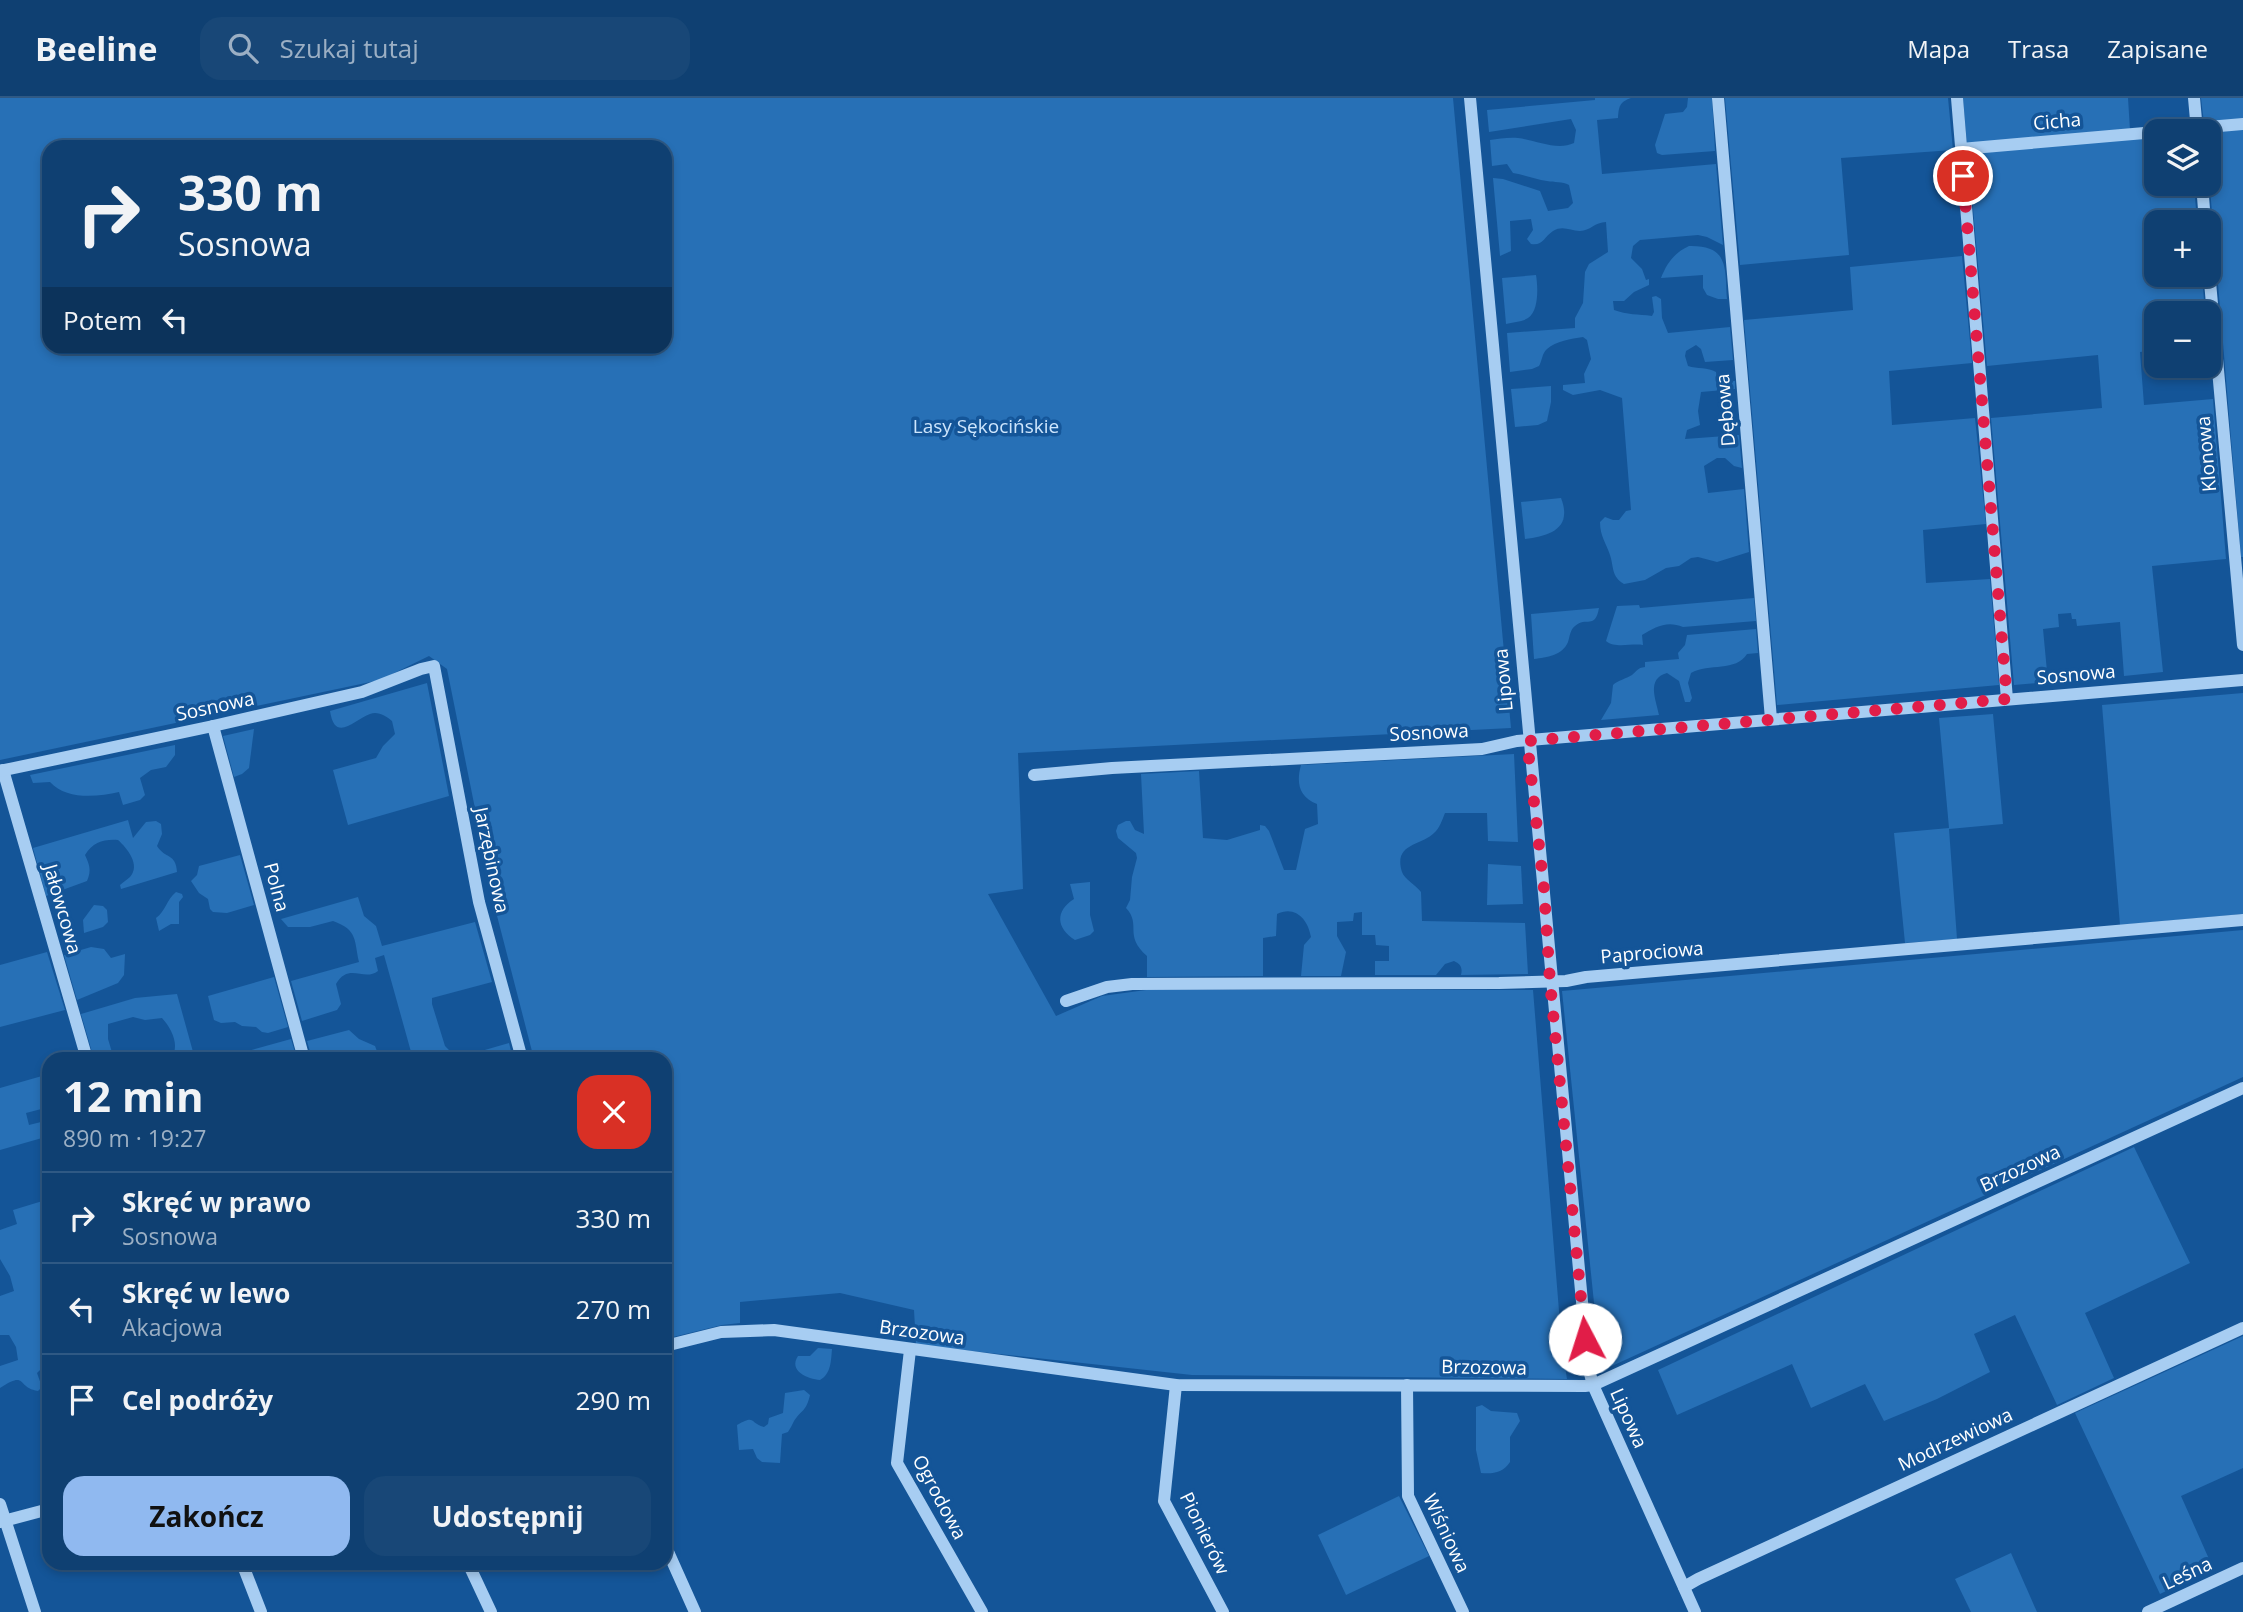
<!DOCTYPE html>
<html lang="pl">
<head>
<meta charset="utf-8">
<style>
  :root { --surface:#0f4072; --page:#184777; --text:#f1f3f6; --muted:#9bafc4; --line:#2f5984; --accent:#90b9f0 }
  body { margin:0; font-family:"Open Sans",sans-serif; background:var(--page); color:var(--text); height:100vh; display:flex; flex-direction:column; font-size:26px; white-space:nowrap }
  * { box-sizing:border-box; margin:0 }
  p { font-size:23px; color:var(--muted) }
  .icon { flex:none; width:38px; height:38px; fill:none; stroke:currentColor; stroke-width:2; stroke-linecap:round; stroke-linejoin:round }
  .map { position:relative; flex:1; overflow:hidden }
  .sheet { position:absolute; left:42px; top:954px; width:630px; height:518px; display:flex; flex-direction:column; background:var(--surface); border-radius:21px; box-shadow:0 4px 10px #0003,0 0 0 2px var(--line) }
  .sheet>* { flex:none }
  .banner { position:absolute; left:42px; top:42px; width:630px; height:214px; border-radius:21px; box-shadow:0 4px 10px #0003,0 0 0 2px var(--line); background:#0f4072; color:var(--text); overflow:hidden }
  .buttons { position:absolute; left:2144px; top:21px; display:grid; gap:14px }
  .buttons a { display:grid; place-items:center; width:77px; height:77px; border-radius:14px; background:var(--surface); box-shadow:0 4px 10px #0003,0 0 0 2px var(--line); font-size:35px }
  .pin { position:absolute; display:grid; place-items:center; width:60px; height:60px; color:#fff; margin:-30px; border:4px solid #fff; border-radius:50%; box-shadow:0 2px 7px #0007 }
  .me { position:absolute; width:77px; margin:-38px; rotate:355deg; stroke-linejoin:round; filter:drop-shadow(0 0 5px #0008) }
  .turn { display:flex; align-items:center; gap:24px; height:147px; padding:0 21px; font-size:32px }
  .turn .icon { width:91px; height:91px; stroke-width:2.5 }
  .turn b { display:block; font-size:49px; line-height:60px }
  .then { display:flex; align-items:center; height:66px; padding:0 21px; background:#0003; gap:14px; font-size:26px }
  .round { display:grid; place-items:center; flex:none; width:74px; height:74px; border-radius:21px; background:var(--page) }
  .head { display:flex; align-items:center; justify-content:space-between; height:119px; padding:0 21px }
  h1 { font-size:42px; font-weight:700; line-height:52px }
  .button { display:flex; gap:14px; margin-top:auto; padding:14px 21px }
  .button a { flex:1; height:80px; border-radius:21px; background:var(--accent); color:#111; font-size:28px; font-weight:700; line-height:80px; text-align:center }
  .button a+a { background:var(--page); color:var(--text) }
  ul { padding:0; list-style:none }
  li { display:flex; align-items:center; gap:21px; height:91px; padding:0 21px; border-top:2px solid var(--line) }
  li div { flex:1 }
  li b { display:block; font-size:26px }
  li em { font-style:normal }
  header { display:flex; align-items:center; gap:42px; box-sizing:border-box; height:98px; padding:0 35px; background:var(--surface); border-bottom:2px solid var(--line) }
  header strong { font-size:33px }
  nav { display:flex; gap:38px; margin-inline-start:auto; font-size:24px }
  .search { width:490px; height:63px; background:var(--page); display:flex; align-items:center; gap:18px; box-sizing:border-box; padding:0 24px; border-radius:21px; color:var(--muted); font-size:26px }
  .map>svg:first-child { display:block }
  .green { fill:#2770b6; fill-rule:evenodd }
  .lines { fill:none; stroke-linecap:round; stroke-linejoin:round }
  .minor { stroke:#a7cdf2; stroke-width:12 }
  .route { stroke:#e11d48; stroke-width:12; stroke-dasharray:0 21.6 }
  .labels { text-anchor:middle; stroke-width:7; stroke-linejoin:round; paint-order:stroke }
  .street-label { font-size:19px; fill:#fff; stroke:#145598 }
  .park-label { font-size:19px; fill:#cee6fd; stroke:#145598 }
</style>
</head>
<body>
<header>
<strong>Beeline</strong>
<div class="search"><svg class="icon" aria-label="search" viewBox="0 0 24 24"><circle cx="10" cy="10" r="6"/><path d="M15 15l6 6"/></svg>Szukaj tutaj</div>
<nav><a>Mapa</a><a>Trasa</a><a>Zapisane</a></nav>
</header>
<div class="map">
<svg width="2243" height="1514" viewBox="0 0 2243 1514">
  <rect width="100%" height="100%" fill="#145598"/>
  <!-- green -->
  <g class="green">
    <path d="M0,0H1453L1511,630L1018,655L1023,791L988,796L1056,918L1102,898L1146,892H1533L1562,1250L1567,1281L1192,1277L916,1247L914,1212L840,1195L740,1204V1225L722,1227L665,1241V961H534L495,810L447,571L429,558L380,582L0,662ZM49,49H665V248H49Z"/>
    <path d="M1595,0H1631C1619,4 1619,9 1618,20L1597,22L1602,76L1716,66L1723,147L1707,139L1698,137L1640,142L1633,148L1631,160L1642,171L1646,182L1649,181V187L1634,194L1624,203H1613L1614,212C1627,217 1638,216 1652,218L1654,214L1652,199L1656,198L1661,201L1662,220L1668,235L1730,229L1733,262L1705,264L1701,251L1696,247L1686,253L1685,258L1688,268C1697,271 1708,269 1716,274L1717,284L1735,283V291L1701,294L1698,313L1700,327L1687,332L1685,341L1739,337L1742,370L1734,368L1725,360H1717L1704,368L1708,395L1744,391L1749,454L1717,464L1698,459L1691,460L1679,468L1666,470L1645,482L1624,486C1611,478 1614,469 1610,457C1606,445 1600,438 1600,424L1605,419L1613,422H1619L1626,413L1631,412L1622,300L1600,292L1573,297L1563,292V287L1585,285L1584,276L1591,261L1587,242L1583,239C1571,241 1556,243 1547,251C1542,255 1542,263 1539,268L1532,271L1510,274L1507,235L1575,230V220L1583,205L1585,174L1589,166L1608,154L1606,124C1595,124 1590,133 1580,133C1570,133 1563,127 1553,133C1544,139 1543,148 1531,146L1527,141L1533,132L1531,121L1510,123L1511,153L1500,158L1493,80L1503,81L1540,93L1548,113L1568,110L1573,105L1569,87C1562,83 1555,85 1547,83C1535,81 1525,77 1513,75L1507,66L1492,68L1490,42C1499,41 1508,39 1518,40C1535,42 1557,53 1574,45L1576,32L1571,21L1489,34L1487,12L1595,2Z"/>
    <path d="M1688,0H1712L1715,53L1662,57L1657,55L1655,47L1665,16L1683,14L1687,9Z"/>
    <path d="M1725,0H1948L1953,52L1841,60L1849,157L1740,167Z"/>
    <path d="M1963,0H2128L2130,32L1967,47Z"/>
    <path d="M2201,0H2243V22L2204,25Z"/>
    <path d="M2243,31V459H2241L2209,79L2208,34Z"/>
    <path d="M2156,37V86H2194L2197,124H2156V177H2202L2205,215H2156V252L2140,254L2144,307L2213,301L2226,461L2152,468L2163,574L2124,578L2120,524L2077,528L2076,521H2072L2071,515L2058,516L2059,529L2043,531L2048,584L2014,587L1991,320L2102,310L2098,257L1987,268L1968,54Z"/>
    <path d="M1689,148C1729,147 1725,170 1727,201H1718L1707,197L1703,190V177L1661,180C1667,165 1674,155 1689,148Z"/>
    <path d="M1962,158L1972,265L1889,273L1892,327L1975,320L1986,426L1923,432L1926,485L1990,481L1999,587L1777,607L1744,222L1853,212L1850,169Z"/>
    <path d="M1536,177C1538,189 1539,213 1528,220C1522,224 1513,224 1506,226L1502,180Z"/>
    <path d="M1551,288V304L1547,323L1538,327L1515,329L1511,291Z"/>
    <path d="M1561,400C1573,431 1549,438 1525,441L1521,404Z"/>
    <path d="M1754,500L1756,523L1683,529C1667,522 1655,529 1642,537L1643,547C1631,545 1616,551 1606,543L1617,508L1639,507L1640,510Z"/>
    <path d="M1599,510C1595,532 1586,518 1575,528C1570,532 1570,538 1568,544C1562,558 1547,559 1534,561L1531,516Z"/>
    <path d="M1756,531L1758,555L1747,556C1736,574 1709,565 1691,575L1688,585L1692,600L1690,604H1685L1679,583L1667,575C1646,581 1656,601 1659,617L1601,622L1611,605L1613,587C1618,582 1626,581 1632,577C1637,573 1637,570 1645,569V564L1679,561L1678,555L1685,547L1687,537Z"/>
    <path d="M427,585L449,698L348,727L333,672L376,660L383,648L395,636L392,623C386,618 378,613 370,616C355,621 335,646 330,613Z"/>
    <path d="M2243,595V816L2120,827L2102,607Z"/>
    <path d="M1993,616L2003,726L1949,731L1957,841L1905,845L1894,735L1949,730L1939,620Z"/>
    <path d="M254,631L249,670L242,676L234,679L223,638Z"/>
    <path d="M175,647V657L166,669L151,672L140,680L145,697L140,702L123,707L119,694C97,699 66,702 50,684L33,685L30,677Z"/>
    <path d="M1514,656L1518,744L1488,743L1487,715H1445C1442,722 1440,730 1434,735C1421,748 1393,745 1402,774C1404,781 1416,787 1421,794L1422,823L1525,825L1528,876L1461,877C1463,869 1460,866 1454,863L1445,866L1436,877H1375V863H1389V848L1376,847L1375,837H1362V814L1354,815L1353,823L1337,824V838L1346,854L1341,878H1301L1304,847L1311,839C1308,821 1295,807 1277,816L1276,838L1263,840V878L1147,879V858C1123,837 1142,827 1126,810L1130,802L1132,779L1137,760L1136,755L1118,740L1116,733L1118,727L1126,723H1130L1135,732L1144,736L1141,676L1199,673L1203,740L1227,742L1260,732V727L1265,728L1269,733L1284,772H1296L1305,731L1318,726L1317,706C1299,699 1296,685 1301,667Z"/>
    <path d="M128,722L133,740L146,724L156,723L161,726L162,736L157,748C165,761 176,755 177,774L121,791L120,787C123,784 127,782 130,779C141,767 127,750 118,742C104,741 93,744 85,757C89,766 92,772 87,783L46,798L33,750Z"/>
    <path d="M240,757L254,807L227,815L213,814L210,811L208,801L199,795L191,783L197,777L199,768Z"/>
    <path d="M1488,766L1521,768L1523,806L1487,807Z"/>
    <path d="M1090,784V817L1094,833L1090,837L1075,842C1056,830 1055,813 1074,801L1070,786Z"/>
    <path d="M176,794L182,796L183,799L179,804V826H171L159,833L156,820C166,813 166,802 176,794Z"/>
    <path d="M358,799L364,818L376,828L382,848L475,824L492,884L432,900V906L445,948L450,953H458L464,958L509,945L513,961H413L384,857L375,860L378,873C364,884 349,864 336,886L341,906L337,912L302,923L291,883L359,864C354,842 358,832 333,823L310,829H288L281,821Z"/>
    <path d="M94,807L103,808L107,812L108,824L103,829L84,835L83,822Z"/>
    <path d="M2243,832V979L1601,1273L1562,893Z"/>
    <path d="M91,849L104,851L111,860L125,856L124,877L118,885L77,902L64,857Z"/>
    <path d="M47,854L65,912L0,929V867Z"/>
    <path d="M274,879L288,929L268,935L262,934L256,929L242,928L235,924L221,925L214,922L208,898Z"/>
    <path d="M177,896L195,961H170C181,949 172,931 162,920L145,922L133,919L108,926V941L114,961H94L81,916L135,900Z"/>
    <path d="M349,932L359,941L375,948L378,956L377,961H312L307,943Z"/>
    <path d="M291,941L297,961L272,959L264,961H219Z"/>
    <path d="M49,976V1009L26,1015L29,1027L49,1022V1038L0,1052V990Z"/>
    <path d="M2134,1049L2190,1165L2085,1215L2114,1280L2057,1307L2015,1217L1974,1236L1990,1274L1937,1301L1884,1323L1865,1286L1811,1310L1792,1266L1677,1317L1658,1272Z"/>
    <path d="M49,1101V1268L42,1270L37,1275L42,1289L38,1293C16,1290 28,1272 0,1290V1268L18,1262L16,1249L9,1237H0V1198L14,1193L10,1178L0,1161V1132L17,1126L13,1112Z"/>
    <path d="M2243,1238V1370L2181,1398L2213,1470L2160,1496L2075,1315Z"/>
    <path d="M818,1250L832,1251C831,1263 831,1276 820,1282C808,1281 788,1273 798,1258H810Z"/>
    <path d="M804,1292L810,1297C806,1314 802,1311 794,1323C792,1327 790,1331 788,1334L782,1336L780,1365L762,1364L757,1360L753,1351L739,1352L737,1327C756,1316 749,1325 764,1329L768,1326L769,1320L783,1315L785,1295Z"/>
    <path d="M1482,1307L1491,1313L1517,1315L1520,1323L1510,1339V1364C1503,1375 1493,1376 1481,1375L1476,1352V1309Z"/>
    <path d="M1399,1398L1429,1458L1346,1497L1318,1437Z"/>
    <path d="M2011,1455L2037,1514H1971L1955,1481Z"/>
  </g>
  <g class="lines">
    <!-- minor -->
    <g class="minor">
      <path d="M1470,0C1509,423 1547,846 1588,1268L1593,1287L1695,1514"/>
      <path d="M1718,0L1771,621"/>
      <path d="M1957,0L2007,601"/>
      <path d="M2194,0L2197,33"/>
      <path d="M2162,33L2243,26"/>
      <path d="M1961,51L2156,34"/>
      <path d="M2202,86L2205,124"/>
      <path d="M2208,162L2243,547"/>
      <path d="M213,628L304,961"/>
      <path d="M3,672L87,961"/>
      <path d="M0,673L213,628L362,594L421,571L434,568L479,804L522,961"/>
      <path d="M1034,677L1112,670L1482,651L1517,643L2243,582"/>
      <path d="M1066,903L1107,889L1132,886L1499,885L1566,883L1586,879L2243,822"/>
      <path d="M665,1248L721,1234L774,1232L1176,1287L1585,1288L1593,1287L2243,990"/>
      <path d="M910,1252L897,1365L982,1514"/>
      <path d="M1176,1287L1164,1403L1223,1514"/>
      <path d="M1407,1287L1408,1398L1463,1514"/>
      <path d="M0,1406L35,1514"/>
      <path d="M0,1424L49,1411"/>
      <path d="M665,1447L695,1514"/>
      <path d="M242,1465L261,1514"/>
      <path d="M468,1465L491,1514"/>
      <path d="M1684,1489L1698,1481L2243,1230"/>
      <path d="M2148,1514L2243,1470"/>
    </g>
  </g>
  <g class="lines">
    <!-- route -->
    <path class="route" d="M1585,1241L1550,884L1544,791L1527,643L2007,601L1963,78"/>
  </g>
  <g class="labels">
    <!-- street labels -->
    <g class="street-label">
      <text transform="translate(2057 23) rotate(-5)" y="7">Cicha</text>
      <text transform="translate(1725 312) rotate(-95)" y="7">Dębowa</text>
      <text transform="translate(2206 356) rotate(-95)" y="7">Klonowa</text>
      <text transform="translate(2076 576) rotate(-5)" y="7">Sosnowa</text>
      <text transform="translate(1503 582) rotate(-95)" y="7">Lipowa</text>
      <text transform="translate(215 608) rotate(-12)" y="7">Sosnowa</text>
      <text transform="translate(1429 634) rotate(-3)" y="7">Sosnowa</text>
      <text transform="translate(492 762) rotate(78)" y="7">Jarzębinowa</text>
      <text transform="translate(277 789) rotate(75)" y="7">Polna</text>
      <text transform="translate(63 811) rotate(74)" y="7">Jałowcowa</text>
      <text transform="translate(1652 854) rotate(-5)" y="7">Paprociowa</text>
      <text transform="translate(2020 1070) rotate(-25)" y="7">Brzozowa</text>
      <text transform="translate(922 1234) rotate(8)" y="7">Brzozowa</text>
      <text transform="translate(1484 1269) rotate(1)" y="7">Brzozowa</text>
      <text transform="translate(1629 1320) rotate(66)" y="7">Lipowa</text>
      <text transform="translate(1955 1341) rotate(-25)" y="7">Modrzewiowa</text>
      <text transform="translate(940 1399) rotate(62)" y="7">Ogrodowa</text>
      <text transform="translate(1205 1435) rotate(64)" y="7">Pionierów</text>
      <text transform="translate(1447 1435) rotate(65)" y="7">Wiśniowa</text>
      <text transform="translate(2187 1475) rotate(-25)" y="7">Leśna</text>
    </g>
    <!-- park labels -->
    <g class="park-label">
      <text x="986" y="335">Lasy Sękocińskie</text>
    </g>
  </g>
</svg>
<div class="buttons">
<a><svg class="icon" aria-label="layers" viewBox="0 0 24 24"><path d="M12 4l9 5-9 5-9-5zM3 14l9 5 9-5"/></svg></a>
<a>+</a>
<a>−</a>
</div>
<div class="pin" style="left:1963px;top:78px;background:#d93025"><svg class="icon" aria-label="arrive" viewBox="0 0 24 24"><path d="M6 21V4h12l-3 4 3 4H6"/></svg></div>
<svg class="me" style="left:1585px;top:1241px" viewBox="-20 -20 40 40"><circle r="19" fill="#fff"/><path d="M0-13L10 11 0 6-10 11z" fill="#e11d48"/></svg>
<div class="banner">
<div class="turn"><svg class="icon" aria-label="right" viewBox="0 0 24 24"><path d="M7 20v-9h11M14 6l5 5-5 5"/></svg><div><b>330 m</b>Sosnowa</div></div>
<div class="then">Potem<svg class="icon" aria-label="left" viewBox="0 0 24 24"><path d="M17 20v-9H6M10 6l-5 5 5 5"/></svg></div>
</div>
<section class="sheet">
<div class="head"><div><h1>12 min</h1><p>890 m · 19:27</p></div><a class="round" style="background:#d93025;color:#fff"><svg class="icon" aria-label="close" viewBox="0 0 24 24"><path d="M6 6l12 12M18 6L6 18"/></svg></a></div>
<ul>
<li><svg class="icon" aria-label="right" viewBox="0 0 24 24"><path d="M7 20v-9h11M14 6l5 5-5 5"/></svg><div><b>Skręć w prawo</b><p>Sosnowa</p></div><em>330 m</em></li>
<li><svg class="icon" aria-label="left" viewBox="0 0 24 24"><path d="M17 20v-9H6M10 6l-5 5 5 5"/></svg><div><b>Skręć w lewo</b><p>Akacjowa</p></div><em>270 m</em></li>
<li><svg class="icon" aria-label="arrive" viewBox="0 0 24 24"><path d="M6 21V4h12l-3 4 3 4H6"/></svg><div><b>Cel podróży</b></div><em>290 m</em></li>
</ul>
<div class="button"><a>Zakończ</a><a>Udostępnij</a></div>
</section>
</div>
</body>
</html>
